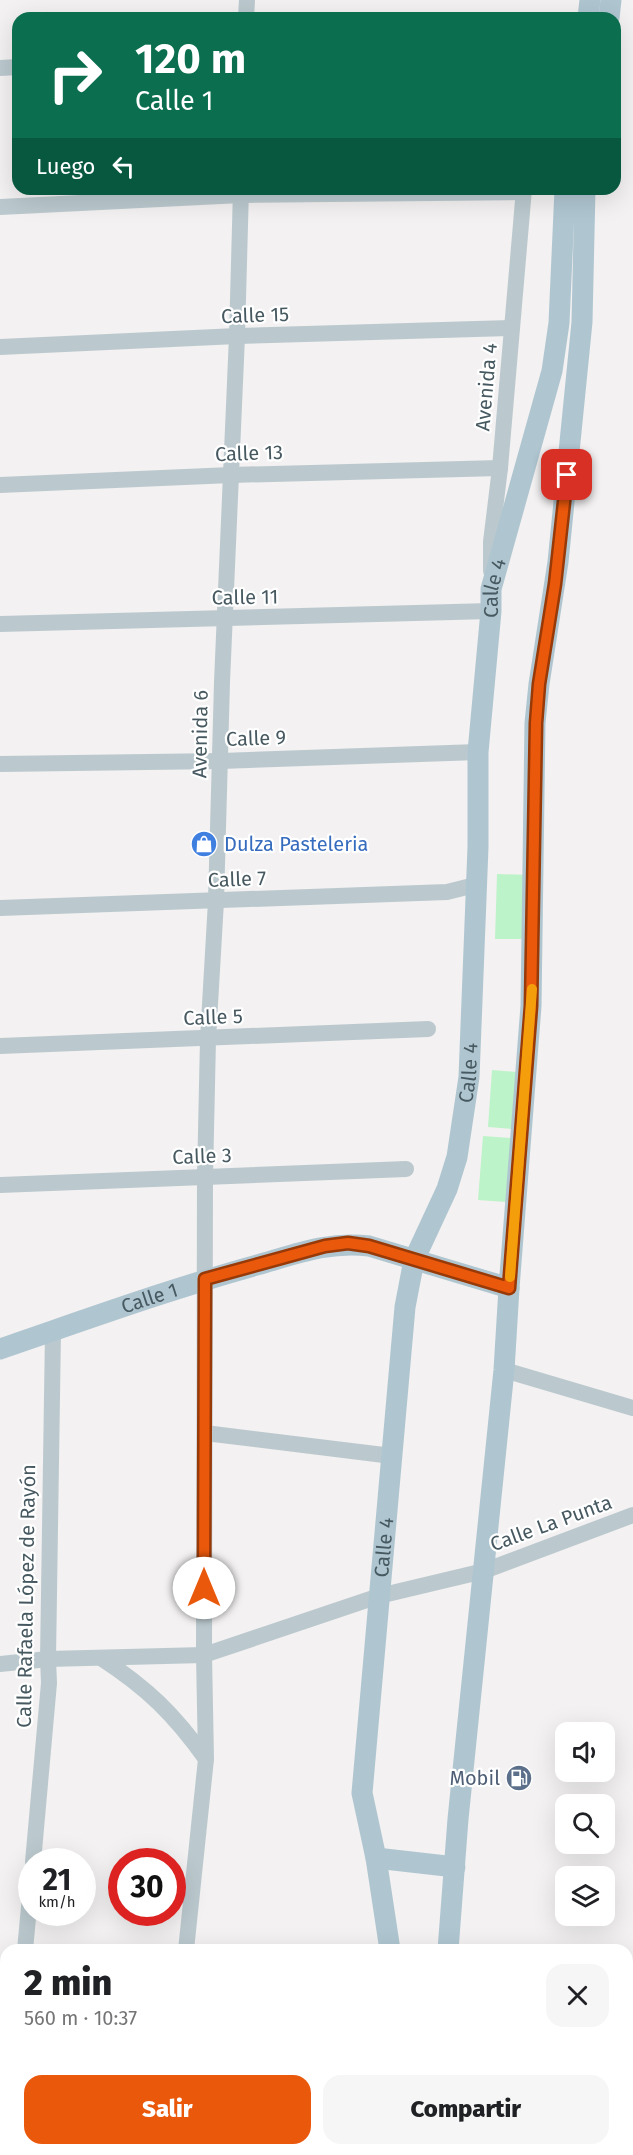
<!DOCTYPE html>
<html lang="es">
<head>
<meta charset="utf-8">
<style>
  :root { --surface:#fff; --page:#f6f6f6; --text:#202124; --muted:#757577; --accent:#ea580c }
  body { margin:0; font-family:"Fira Sans",sans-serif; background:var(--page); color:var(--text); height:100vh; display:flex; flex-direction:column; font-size:22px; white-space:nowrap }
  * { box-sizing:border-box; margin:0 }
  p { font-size:20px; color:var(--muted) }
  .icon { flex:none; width:33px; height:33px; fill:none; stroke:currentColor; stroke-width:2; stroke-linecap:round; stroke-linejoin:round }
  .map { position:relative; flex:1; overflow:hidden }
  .drawer { position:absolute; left:0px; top:1944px; width:633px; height:212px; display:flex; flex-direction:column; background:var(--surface); border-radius:18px 18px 0 0; box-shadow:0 6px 24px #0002 }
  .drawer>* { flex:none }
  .hud { position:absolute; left:12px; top:12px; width:609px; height:183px; border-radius:18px; box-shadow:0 6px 24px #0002; background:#0b6e4f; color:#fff; overflow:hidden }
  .controls { position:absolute; left:555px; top:1722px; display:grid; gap:12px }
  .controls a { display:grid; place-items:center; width:60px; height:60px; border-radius:12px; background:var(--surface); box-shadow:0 6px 24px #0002; font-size:30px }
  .speed { position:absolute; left:18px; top:1848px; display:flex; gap:12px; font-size:30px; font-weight:700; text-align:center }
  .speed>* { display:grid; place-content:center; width:78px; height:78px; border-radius:50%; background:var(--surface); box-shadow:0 6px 24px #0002; line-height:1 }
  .speed small { font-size:15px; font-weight:400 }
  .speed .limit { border:9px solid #d22; background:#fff; color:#111 }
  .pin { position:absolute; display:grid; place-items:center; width:51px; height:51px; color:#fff; margin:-26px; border-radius:12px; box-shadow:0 3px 9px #0006 }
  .me { position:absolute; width:66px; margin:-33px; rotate:0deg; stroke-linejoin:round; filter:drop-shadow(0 0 4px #0008) }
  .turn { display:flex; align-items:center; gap:21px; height:126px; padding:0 24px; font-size:27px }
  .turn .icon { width:78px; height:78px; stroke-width:2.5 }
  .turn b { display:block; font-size:42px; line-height:51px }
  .then { display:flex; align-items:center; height:57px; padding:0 24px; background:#0003; gap:12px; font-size:22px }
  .round { display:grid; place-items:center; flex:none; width:63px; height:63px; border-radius:18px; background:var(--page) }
  .overview { display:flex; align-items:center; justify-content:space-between; height:102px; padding:0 24px }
  h1 { font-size:36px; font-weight:800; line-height:45px }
  .cta { display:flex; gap:12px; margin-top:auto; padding:12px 24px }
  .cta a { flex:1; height:69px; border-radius:18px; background:var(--accent); color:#fff; font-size:24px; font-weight:800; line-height:69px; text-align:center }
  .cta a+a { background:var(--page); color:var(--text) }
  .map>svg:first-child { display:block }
  .commercial { fill:#fdf4eb }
  .green { fill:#bdf3c8 }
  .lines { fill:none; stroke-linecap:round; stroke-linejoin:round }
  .minor { stroke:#bbc9ce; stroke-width:16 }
  .major { stroke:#afc6d1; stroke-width:21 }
  .route-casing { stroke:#983908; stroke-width:15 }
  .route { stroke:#ea580c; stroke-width:10 }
  .slow { stroke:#f59e0b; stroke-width:10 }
  .labels { text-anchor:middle; stroke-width:4.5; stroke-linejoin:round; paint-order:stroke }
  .street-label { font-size:20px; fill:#475960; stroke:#fff }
  .shop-label { font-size:20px; fill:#366cbe; stroke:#fff; text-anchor:start }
  .service-label { font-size:20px; fill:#4e5e75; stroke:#fff; text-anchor:end }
</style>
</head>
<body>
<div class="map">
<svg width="633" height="2155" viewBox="0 0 633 2155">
  <rect width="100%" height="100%" fill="#f3f1f1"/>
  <!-- commercial -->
  <path class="commercial" d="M248,2150H314V2155H234Z"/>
  <!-- green -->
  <g class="green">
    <path d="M497,874L530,875L529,939H495Z"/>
    <path d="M492,1070L517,1072L512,1129L488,1127Z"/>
    <path d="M483,1136L511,1138L506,1202L478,1200Z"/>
  </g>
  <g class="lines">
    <!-- minor -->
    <g class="minor">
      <path d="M246,18L247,0"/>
      <path d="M0,68L18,67"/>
      <path d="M0,207L241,195L523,192"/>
      <path d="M0,347L237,336L512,328"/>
      <path d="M0,485L231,475L500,468"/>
      <path d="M491,571V542L500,468L524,189"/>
      <path d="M0,624L491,611"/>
      <path d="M0,764L221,761L478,752"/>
      <path d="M0,908L447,892L475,885"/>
      <path d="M0,1046L428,1029"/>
      <path d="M0,1185L406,1169"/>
      <path d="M504,1370L633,1408"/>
      <path d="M205,1433L392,1456"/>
      <path d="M101,1658C147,1688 174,1714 206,1759"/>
      <path d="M0,1664L48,1659L204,1655L379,1596L484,1571L633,1515"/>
      <path d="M33,1862L49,1683L48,1659L53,1331"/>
      <path d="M25,1950L32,1875"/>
      <path d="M186,1950L206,1759L204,1655L205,1177L208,1039L216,901L222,682L237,336L241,189"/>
      <path d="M627,2000H633"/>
      <path d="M0,2050L6,2049"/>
      <path d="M0,2136H6"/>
      <path d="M9,2155L10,2150"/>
      <path d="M164,2155V2150"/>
    </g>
    <!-- major -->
    <g class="major">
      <path d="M588,18L590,0"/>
      <path d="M609,18L611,0"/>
      <path id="s1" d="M0,1349C85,1320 170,1289 257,1265C296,1254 329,1241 369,1246L509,1288"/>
      <path d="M376,1858L455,1867"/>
      <path id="s2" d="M390,1950L376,1858L362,1793L405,1307L414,1260L447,1189L457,1157L469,1077L478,847V752L491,611V589L552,371L559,323L565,189"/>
      <path d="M448,1950L458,1819L504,1370L509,1288L531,1006L535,723L539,684L558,562L582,322L585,189"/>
      <path d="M627,2050H633"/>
      <path d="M627,2081L633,2084"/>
      <path d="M202,2155L210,2150"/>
      <path d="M390,2155V2150"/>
      <path d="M426,2155L427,2150"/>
    </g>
  </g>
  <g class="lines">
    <defs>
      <path id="route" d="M204,1588L205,1279L325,1246L348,1243L369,1246L509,1288L531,1006L536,723L539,684L555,584L567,475"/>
    </defs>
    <!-- route casing -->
    <use href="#route" class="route-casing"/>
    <!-- route -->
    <use href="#route" class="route"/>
    <!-- slow -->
    <path class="slow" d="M510,1277L532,989"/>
  </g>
  <!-- icons -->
  <defs>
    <symbol id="shop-disc" viewBox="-11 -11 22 22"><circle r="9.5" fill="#3f7fe0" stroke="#fff"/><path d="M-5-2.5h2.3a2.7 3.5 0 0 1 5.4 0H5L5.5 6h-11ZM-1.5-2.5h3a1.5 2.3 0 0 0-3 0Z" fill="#fff"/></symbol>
    <symbol id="fuel-disc" viewBox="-11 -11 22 22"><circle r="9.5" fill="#5c6f8a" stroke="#fff"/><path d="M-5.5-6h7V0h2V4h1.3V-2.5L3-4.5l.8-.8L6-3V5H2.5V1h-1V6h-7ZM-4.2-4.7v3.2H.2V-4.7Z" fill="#fff"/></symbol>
  </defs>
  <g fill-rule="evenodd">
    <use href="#shop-disc" x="189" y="829" width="30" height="30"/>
    <use href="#fuel-disc" x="504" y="1763" width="30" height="30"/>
  </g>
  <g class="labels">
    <!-- street labels -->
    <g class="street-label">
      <text transform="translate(255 315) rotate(-2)" y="7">Calle 15</text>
      <text transform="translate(486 387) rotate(-85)" y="7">Avenida 4</text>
      <text transform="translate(249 453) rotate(-2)" y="7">Calle 13</text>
      <text dy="7" stroke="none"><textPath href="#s2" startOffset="1378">Calle 4</textPath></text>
      <text transform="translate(245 597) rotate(-1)" y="7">Calle 11</text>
      <text transform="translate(200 734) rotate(-89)" y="7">Avenida 6</text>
      <text transform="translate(256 738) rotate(-2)" y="7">Calle 9</text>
      <text transform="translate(237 879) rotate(-2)" y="7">Calle 7</text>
      <text transform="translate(213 1017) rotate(-2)" y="7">Calle 5</text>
      <text dy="7" stroke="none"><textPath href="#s2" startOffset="892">Calle 4</textPath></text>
      <text transform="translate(202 1156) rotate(-2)" y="7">Calle 3</text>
      <text dy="7" stroke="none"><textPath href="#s1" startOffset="158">Calle 1</textPath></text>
      <text transform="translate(551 1523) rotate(-20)" y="7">Calle La Punta</text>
      <text dy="7" stroke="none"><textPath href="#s2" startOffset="406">Calle 4</textPath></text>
      <text transform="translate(26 1596) rotate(-89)" y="7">Calle Rafaela López de Rayón</text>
    </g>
    <!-- shop labels -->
    <g class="shop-label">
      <text x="224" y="851">Dulza Pasteleria</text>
    </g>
    <!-- service labels -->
    <g class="service-label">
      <text x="500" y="1785">Mobil</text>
    </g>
  </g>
</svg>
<div class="controls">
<a><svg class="icon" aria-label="sound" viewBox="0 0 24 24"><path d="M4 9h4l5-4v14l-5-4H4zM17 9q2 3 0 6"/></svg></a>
<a><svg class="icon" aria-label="search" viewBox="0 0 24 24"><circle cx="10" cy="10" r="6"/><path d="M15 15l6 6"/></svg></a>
<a><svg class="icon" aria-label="layers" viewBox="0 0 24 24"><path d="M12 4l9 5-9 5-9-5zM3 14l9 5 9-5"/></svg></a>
</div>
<div class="speed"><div>21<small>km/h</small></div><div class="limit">30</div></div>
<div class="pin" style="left:567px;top:475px;background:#d93025"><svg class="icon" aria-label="arrive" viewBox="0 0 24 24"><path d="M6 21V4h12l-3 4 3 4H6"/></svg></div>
<svg class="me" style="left:204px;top:1588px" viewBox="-20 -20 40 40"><circle r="19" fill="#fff"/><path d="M0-13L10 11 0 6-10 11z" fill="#ea580c"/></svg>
<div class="hud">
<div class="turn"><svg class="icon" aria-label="right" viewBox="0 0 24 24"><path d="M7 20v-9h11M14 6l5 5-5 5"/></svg><div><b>120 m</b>Calle 1</div></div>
<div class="then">Luego<svg class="icon" aria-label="left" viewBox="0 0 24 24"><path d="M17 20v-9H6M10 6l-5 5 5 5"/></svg></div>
</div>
<section class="drawer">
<div class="overview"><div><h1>2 min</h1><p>560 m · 10:37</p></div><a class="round"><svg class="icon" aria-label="close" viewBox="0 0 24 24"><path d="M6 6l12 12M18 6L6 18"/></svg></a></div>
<div class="cta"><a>Salir</a><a>Compartir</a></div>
</section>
</div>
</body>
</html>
